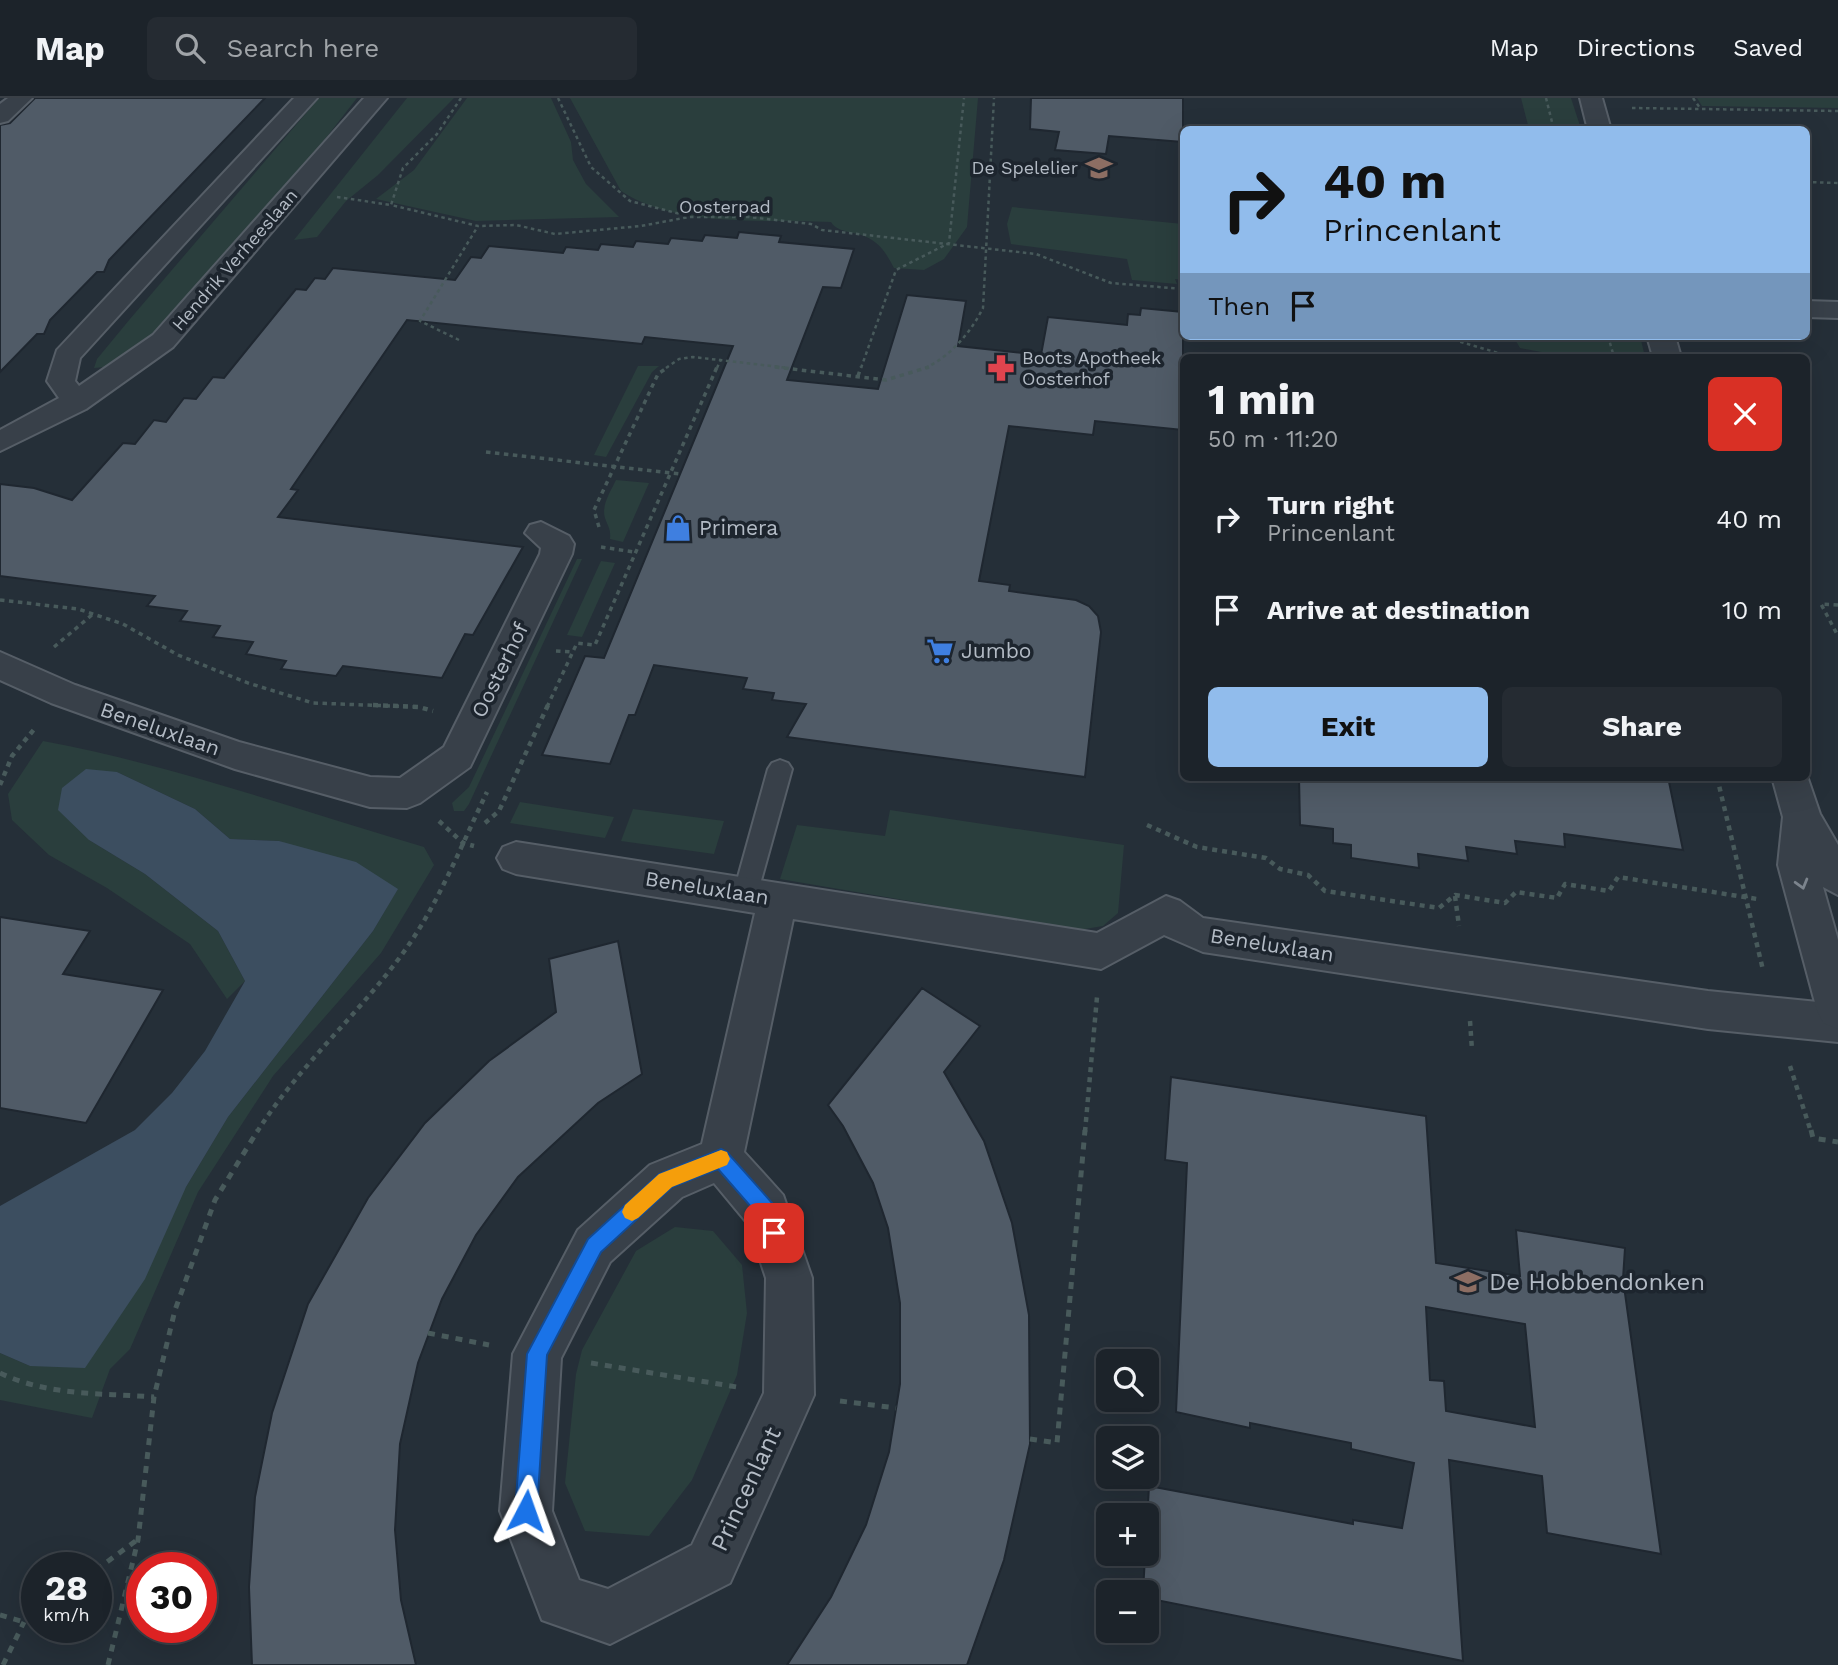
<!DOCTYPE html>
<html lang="en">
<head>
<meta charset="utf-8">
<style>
  :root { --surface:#1c232a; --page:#252b32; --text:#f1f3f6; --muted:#a0a4a8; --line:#3a4047; --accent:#91bcec }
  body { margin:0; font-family:"Work Sans",sans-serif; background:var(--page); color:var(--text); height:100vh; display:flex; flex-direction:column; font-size:26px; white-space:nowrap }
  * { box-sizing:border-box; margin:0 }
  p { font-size:23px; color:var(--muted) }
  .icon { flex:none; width:38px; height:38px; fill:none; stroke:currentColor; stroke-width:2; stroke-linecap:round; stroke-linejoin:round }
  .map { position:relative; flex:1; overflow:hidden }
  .panel { position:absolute; left:1180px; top:256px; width:630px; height:427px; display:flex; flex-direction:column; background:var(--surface); border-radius:10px; box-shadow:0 7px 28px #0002,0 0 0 2px var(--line) }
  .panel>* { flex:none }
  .top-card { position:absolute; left:1180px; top:28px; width:630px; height:214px; border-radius:10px; box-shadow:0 7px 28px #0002,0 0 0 2px var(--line); background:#91bcec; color:#111; overflow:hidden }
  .controls { position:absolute; left:1096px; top:1251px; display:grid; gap:14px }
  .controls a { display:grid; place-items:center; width:63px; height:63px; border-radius:10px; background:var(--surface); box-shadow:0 7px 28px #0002,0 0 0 2px var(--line); font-size:35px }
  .speed { position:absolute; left:21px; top:1454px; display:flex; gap:14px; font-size:35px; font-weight:700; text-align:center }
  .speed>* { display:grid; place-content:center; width:91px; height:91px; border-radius:50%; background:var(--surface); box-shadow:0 7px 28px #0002,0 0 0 2px var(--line); line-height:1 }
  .speed small { font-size:18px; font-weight:400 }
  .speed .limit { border:10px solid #d22; background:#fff; color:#111 }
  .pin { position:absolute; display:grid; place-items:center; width:60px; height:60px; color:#fff; margin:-30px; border-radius:14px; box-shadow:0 4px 10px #0006 }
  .me { position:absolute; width:77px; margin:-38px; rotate:4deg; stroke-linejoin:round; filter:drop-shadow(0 0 5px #0008) }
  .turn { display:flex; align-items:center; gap:24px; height:147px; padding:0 28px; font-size:32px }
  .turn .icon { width:91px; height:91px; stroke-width:2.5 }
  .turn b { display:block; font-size:49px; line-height:60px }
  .then { display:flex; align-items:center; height:66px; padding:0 28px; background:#0003; gap:14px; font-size:26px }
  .round { display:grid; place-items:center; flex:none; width:74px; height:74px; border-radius:10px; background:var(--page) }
  .summary { display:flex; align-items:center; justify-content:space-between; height:119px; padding:0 28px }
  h1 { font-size:42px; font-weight:700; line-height:52px }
  .cta { display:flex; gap:14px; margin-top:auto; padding:14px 28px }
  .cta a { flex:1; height:80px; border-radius:10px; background:var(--accent); color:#111; font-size:28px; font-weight:700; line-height:80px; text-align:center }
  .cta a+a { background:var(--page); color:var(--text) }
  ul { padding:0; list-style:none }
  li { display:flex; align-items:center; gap:21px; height:91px; padding:0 28px }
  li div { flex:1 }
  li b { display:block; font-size:26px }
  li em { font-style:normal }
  header { display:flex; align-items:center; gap:42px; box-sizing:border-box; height:98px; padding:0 35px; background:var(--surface); border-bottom:2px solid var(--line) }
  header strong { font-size:33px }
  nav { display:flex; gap:38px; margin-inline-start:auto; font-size:24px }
  .search { width:490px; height:63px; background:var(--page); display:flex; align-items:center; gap:18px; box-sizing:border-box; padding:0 24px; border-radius:10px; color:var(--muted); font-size:26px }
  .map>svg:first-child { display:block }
  .green { fill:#2a3e3d }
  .water { fill:#3c4e60 }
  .building { fill:#505b67; stroke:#1f2730; stroke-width:2; fill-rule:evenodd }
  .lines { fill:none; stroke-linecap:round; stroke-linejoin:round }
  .service-casing { stroke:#565e67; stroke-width:4 }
  .minor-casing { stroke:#565e67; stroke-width:4 }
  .tertiary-casing { stroke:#565e67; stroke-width:4 }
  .path-far3 { stroke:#485a5b; stroke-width:2.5; stroke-dasharray:3.5 3.5; stroke-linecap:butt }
  .path-far2 { stroke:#485a5b; stroke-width:3.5; stroke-dasharray:4.5 4.5; stroke-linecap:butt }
  .path-far1 { stroke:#485a5b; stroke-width:4.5; stroke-dasharray:5 5; stroke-linecap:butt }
  .path { stroke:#485a5b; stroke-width:5; stroke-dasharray:7 7; stroke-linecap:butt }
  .service { fill:#384049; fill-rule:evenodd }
  .minor { fill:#384049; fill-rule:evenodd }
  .tertiary { fill:#384049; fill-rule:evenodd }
  .oneway { stroke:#7c848d }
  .route { fill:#1a73e8; stroke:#114b97; stroke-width:2 }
  .slow { fill:#f59e0b }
  .labels { text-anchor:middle; stroke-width:7; stroke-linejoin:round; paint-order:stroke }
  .far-poi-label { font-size:18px; fill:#b3bbc5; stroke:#1d252e; text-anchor:end }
  .far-street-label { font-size:18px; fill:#b3bbc5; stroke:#1d252e }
  .poi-label { font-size:21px; fill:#b3bbc5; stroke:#1d252e; text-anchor:start }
  .street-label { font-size:21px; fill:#b3bbc5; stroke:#1d252e }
  .near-poi-label { font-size:24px; fill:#b3bbc5; stroke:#1d252e; text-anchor:start }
  .near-street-label { font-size:24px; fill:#b3bbc5; stroke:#1d252e }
</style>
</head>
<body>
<header>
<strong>Map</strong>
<div class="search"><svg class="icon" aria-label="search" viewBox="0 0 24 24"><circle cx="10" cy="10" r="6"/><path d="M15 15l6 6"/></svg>Search here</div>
<nav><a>Map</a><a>Directions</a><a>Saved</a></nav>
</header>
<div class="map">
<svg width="1838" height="1567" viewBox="0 0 1838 1567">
  <rect width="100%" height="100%" fill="#252f38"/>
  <!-- green -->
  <g class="green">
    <path d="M319,0H357L283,95L166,231L117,268L94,270L97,261L130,221Z"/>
    <path d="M407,0H454L378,77L346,103L317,139L294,142Z"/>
    <path d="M467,0H551L571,44L573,62L586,86L619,119L476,123L376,101L414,72Z"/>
    <path d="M570,0H978L967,129L944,161L924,172L894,170C888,159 883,149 872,142C860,133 837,136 831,124C766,121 676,130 621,93Z"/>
    <path d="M1521,0H1571L1581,31H1529Z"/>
    <path d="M1697,0H1838V10L1702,8Z"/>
    <path d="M1012,109L1183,126V182L1175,181L1177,186L1132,182L1127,161L1011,146L1007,126Z"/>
    <path d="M1513,238H1640L1645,259H1568L1520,250Z"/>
    <path d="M638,268H659L652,274L606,359L594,357Z"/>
    <path d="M616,382L649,385L623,444L610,441C611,431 608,429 605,420C601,407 611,393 616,382Z"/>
    <path d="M577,461H582L469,706L464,713H454L452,705L469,689Z"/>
    <path d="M601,463L615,465L582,539L567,537Z"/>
    <path d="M43,643C172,667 298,712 424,749L434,767L381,855L273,978L198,1094L130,1251L110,1271L92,1320L0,1302V1255L30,1268L186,1089L228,1019L373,833L397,792L279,743L230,741L195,711L117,674L89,742L145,776L218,833L245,883L227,901L190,846L107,790L49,757L12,722L8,696Z"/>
    <path d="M520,704L614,719L605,740L510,725Z"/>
    <path d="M633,711L724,723L714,756L621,743Z"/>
    <path d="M890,712L1124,747L1118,815L1103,828L1079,832L780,781L797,727L885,738Z"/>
    <path d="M675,1129L713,1133L742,1167L747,1215L737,1277L692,1382L649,1438L585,1433L565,1385L576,1276L582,1252L636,1153Z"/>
  </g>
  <!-- water -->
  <path class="water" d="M86,671L117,674L195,711L230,741L279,743L356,764L398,791L373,833L228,1019L186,1089L145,1181L85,1270L30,1268L0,1255V1108L135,1032L172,995L205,953L245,883L218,833L145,776L89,742L58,712L62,690Z"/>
  <!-- building -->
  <g class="building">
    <path d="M35,0H265L109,162L104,174H97L50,222L44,236H37L0,274V27L10,25Z"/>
    <path d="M1031,0H1183V44L1109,38L1106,56L1055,52L1059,34L1030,31Z"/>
    <path d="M739,134L781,138L779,144L854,151L841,190L823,189L787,282L878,291L907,197L966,203L958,248L1041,257L1048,219L1127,227L1128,216L1140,217L1141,210L1183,214V332L1095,323L1093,337L1009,328L979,483L1010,487L1009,493L1076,502L1089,508L1098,518L1101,534L1085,679L787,639L806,606L772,602L774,595L743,591L747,580L654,567L635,617H629L610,666L542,657L585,558L604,560L733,248L645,239L642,246L407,222L291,391L298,392L278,419L523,449L473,537L465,536L442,580L343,568L336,578L281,571L286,563L246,556L253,544L213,539L220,528L180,523L187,513L147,508L155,498L0,478V386L34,390L72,402L123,345L135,346L154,322L166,324L184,300L196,301L213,279L224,280L296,191L306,192L315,180L325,181L333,170L455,182L471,159L481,160L489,148L563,155L566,149L598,152L601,146L633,149L636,143L668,146L671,140L702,143L705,137L737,140Z"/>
    <path d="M1299,679H1347L1380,683V679H1668L1683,752L1564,736L1565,749L1515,743L1517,756L1466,749L1468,763L1418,756L1419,770L1351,760V747L1333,745V731L1300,727Z"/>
    <path d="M0,819L90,833L63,876L163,892L86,1025L0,1010Z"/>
    <path d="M618,843L642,976L598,1005L518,1079L476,1137L442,1201L418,1265L400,1346L395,1432L401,1502L416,1567H252L249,1489L255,1399L272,1315L308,1206L368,1100L425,1025L489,963L556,914L549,861Z"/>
    <path d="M922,890L980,928L944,974L984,1043L1012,1125L1029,1217L1030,1346L1004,1462L967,1567H787L831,1499L866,1427L889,1354L900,1286V1205L888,1130L873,1085L843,1028L828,1007Z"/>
    <path d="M1171,979L1426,1018L1436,1165L1520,1178L1516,1132L1625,1150L1623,1181L1661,1456L1547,1435L1542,1378L1449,1362L1463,1563L1146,1500V1494H1143L1149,1388L1353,1426V1422L1402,1430L1414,1365L1351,1351V1345L1250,1325V1330L1176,1314L1187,1065L1165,1062ZM1426,1209L1525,1226L1535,1329L1446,1313L1444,1283L1430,1282Z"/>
  </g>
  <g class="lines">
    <defs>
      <path id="service" d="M780,662L788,665L792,671L757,797L754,804L745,808L736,804L733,797L768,671L772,665Z"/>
      <g id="minor">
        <path d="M8,0H32L8,23L0,25V6Z"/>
        <path d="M294,0H317L80,260L75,283L79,288L153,237L364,0H387L173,249L86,311L0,353V332L59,300L47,283L57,252Z"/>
        <path d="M1806,203L1838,204V220L1806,219Z"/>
        <path d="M541,424L569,438L574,446L572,456L470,669L420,705L407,710L370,709L235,671L51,605L0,582V554L75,587L239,644L370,679L400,680L444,649L540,456L541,450L525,435L530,427Z"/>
        <path d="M516,744L1097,835L1166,798L1180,803L1203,820L1708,893L1838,906V944L1708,931L1203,854L1164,837L1101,871L793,821L744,1054L783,1097L812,1180L814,1297L730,1485L610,1546L542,1522L500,1413L513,1256L578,1132L650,1067L702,1046L755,815L516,776L503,771L497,760L503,749ZM714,1085L748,1126L766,1180L764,1295L692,1447L608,1491L579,1482L552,1413L561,1260L610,1164L682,1099Z"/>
      </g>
      <g id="tertiary">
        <path d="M1580,0H1602L1611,32H1588Z"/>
        <path d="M1647,238H1675L1681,259H1653Z"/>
        <path d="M1806,675L1820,716L1838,747V797L1823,789L1838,842V931L1823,925L1817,912L1778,767L1783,719L1772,679H1806Z"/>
      </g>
    </defs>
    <!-- service casing -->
    <use href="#service" class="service-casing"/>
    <!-- minor casing -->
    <use href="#minor" class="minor-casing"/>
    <!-- tertiary casing -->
    <use href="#tertiary" class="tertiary-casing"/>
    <!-- path-far3 -->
    <g class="path-far3">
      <path d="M461,0L437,36L403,70L391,107L478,128L516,127L555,136L641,128L689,119H749L811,126L822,132L1036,156L1111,185L1183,191"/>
      <path d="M558,0L591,69L630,103L688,118"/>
      <path d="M1546,0L1554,32"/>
      <path d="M1693,0L1700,10"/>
      <path d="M1632,10L1838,13"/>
      <path d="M1806,84L1838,85"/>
      <path d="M337,99L391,107"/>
      <path d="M1440,238L1502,256L1526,259"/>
      <path d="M1608,238L1614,259"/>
      <path d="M459,242L420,223L478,128"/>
      <path d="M666,270L679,261L693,259L789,270"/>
      <path d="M717,270L721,261"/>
      <path d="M861,270L896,172L949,145L964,0"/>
      <path d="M925,270C950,259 971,234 983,210L994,0"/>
    </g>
    <!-- path-far2 -->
    <g class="path-far2">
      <path d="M775,269L886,282L929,269"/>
      <path d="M858,278L861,269"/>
      <path d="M486,354L680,376"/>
      <path d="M599,429L594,412L658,276L668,269"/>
      <path d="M601,449L634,454"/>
      <path d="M0,502L78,511L123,526L178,557L248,585L313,605L419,609"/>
      <path d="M1838,507L1821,506L1838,538"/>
      <path d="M54,549L93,516"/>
      <path d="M556,553L572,554"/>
      <path d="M547,609L577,545L595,547L717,269"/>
    </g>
    <!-- path-far1 -->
    <g class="path-far1">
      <path d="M373,607L419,609L433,613"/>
      <path d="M1717,679L1763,872"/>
      <path d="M0,687L12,658L36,629"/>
      <path d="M439,723L463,745L474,748"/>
      <path d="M485,725L499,713L548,607"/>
      <path d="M1147,727L1197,749L1266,760L1280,771L1308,777L1325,793L1439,810L1455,797L1505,805L1516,794L1557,800L1565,786L1609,793L1618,779L1757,801"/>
      <path d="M1455,798L1459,828"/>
      <path d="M1470,923L1472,952"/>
      <path d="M1790,968L1811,1034"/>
      <path d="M257,1034C298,969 357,918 403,855C438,807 461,748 487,694"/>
      <path d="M1085,1034L1097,899"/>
    </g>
    <!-- path -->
    <g class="path">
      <path d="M1811,1032L1813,1040L1838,1044"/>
      <path d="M428,1235L489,1247"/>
      <path d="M591,1265L737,1289"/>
      <path d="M0,1275C48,1298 102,1295 154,1299"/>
      <path d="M840,1303L896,1310"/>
      <path d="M1030,1341L1057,1345L1085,1032"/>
      <path d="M96,1472L137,1442"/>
      <path d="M0,1517L24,1524L37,1514"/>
      <path d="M3,1567L24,1524"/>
      <path d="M108,1567L138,1442L154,1299L175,1212L215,1102L258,1032"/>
    </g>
    <!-- service -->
    <use href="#service" class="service"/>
    <!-- minor -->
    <use href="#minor" class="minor"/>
    <!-- tertiary -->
    <use href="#tertiary" class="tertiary"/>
  </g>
  <!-- one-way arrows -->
  <defs><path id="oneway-chevron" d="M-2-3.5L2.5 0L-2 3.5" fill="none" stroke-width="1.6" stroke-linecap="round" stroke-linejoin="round" transform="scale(1.75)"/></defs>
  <use class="oneway" href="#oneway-chevron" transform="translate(1802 786) rotate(74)"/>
  <!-- route -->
  <path class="route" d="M721,1051L727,1054L773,1106L784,1135L781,1142L774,1144L767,1142L759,1118L718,1071L672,1089L601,1154L547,1257L537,1413L534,1420L526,1423L518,1420L515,1413L527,1256L588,1141L659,1076Z"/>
  <!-- slow -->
  <path class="slow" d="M721,1052L727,1054L730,1061L727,1067L672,1089L638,1120L632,1123L625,1120L622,1114L625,1107L659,1076Z"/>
  <!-- icons -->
  <defs>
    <symbol id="school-bare" viewBox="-9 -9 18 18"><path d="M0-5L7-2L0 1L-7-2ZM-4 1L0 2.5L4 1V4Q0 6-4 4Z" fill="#8d6e63" stroke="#1d252e" stroke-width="2.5" paint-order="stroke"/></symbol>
    <symbol id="pharmacy-bare" viewBox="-9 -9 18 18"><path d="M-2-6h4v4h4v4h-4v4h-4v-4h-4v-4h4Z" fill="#e0444e" stroke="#1d252e" stroke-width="2.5" paint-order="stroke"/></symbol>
    <symbol id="shop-bare" viewBox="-9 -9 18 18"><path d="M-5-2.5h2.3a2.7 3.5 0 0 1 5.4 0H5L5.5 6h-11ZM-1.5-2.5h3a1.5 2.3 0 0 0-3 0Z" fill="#3f7fe0" stroke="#1d252e" stroke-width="2.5" paint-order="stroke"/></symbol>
    <symbol id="supermarket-bare" viewBox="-9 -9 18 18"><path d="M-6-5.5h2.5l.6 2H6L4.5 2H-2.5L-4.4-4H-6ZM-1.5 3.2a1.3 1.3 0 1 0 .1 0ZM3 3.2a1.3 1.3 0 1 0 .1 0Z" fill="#3f7fe0" stroke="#1d252e" stroke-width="2.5" paint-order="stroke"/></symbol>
  </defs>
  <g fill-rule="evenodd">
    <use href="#school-bare" x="1080" y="51" width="38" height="38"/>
    <use href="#pharmacy-bare" x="982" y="251" width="38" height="38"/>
    <use href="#shop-bare" x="659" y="411" width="38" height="38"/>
    <use href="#supermarket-bare" x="921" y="534" width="38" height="38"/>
    <use href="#school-bare" x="1449" y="1165" width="38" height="38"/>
  </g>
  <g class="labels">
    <!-- far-poi labels -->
    <g class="far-poi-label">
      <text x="1078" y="76">De Spelelier</text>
      <text x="1022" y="266" text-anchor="start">Boots Apotheek<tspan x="1022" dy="21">Oosterhof</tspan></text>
    </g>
    <!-- far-street labels -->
    <g class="far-street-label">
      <text x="725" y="115">Oosterpad</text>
      <text transform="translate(235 162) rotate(-49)" y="6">Hendrik Verheeslaan</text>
    </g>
    <!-- poi labels -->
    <g class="poi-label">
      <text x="699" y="437">Primera</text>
      <text x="961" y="560">Jumbo</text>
    </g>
    <!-- street labels -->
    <g class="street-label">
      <text transform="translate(500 572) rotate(-64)" y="7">Oosterhof</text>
      <text transform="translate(160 631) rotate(19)" y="7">Beneluxlaan</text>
      <text transform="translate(707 790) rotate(9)" y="7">Beneluxlaan</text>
      <text transform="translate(1272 847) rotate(9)" y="7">Beneluxlaan</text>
    </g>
    <!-- near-poi labels -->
    <g class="near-poi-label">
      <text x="1489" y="1192">De Hobbendonken</text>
    </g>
    <!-- near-street labels -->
    <g class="near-street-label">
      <text transform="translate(746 1391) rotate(-65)" y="8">Princenlant</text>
    </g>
  </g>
</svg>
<div class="controls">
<a><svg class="icon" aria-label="search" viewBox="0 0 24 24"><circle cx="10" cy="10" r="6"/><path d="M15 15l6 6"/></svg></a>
<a><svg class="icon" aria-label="layers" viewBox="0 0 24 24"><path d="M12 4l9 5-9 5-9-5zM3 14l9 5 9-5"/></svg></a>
<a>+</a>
<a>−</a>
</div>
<div class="speed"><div>28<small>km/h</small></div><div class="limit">30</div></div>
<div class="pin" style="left:774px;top:1135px;background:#d93025"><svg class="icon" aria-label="arrive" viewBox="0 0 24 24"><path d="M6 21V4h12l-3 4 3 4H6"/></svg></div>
<svg class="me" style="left:526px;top:1413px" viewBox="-20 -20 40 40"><path d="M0-17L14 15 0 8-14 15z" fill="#1a73e8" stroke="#fff" stroke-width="4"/></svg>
<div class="top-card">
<div class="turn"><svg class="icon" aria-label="right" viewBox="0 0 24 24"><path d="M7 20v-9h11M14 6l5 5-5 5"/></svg><div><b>40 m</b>Princenlant</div></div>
<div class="then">Then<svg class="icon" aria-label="arrive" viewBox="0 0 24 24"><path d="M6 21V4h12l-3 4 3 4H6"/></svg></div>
</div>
<section class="panel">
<div class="summary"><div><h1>1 min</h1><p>50 m · 11:20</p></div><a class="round" style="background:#d93025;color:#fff"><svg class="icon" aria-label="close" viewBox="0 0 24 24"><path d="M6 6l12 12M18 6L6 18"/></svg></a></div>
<ul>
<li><svg class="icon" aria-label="right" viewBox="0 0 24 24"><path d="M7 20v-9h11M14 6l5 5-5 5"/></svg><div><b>Turn right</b><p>Princenlant</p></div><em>40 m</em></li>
<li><svg class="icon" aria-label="arrive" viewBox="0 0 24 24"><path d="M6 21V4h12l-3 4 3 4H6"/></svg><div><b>Arrive at destination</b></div><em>10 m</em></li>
</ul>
<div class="cta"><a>Exit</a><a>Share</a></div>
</section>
</div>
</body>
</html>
